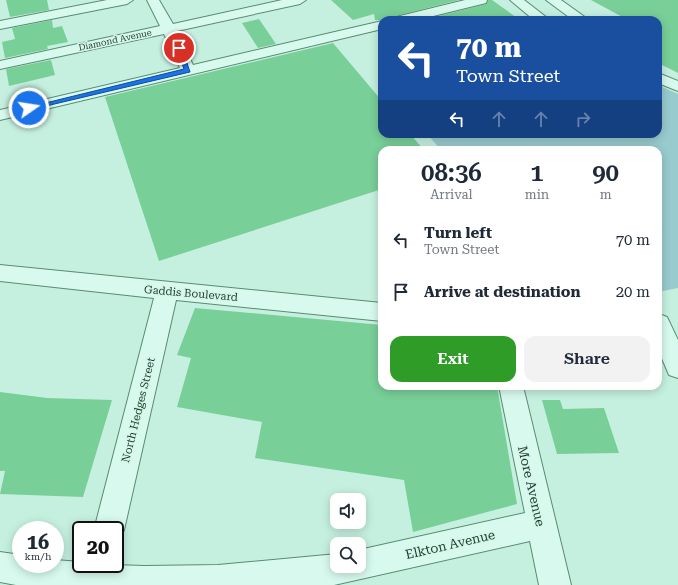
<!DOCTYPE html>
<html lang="en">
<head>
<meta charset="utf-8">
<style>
  :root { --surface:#fff; --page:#f2f2f3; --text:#1f2937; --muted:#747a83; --accent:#309c28 }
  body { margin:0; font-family:"Roboto Serif",serif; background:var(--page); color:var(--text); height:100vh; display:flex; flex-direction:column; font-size:15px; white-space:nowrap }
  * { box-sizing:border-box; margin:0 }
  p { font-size:13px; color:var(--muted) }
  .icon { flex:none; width:22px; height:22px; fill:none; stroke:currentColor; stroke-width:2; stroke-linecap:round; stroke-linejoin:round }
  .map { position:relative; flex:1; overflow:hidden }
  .details { position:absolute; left:378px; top:146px; width:284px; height:244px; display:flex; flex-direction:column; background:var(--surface); border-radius:12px; box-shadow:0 2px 10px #0003 }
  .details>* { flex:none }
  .guide { position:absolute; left:378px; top:16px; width:284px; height:122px; border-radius:12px; box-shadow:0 2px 10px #0003; background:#1a4fa0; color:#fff; overflow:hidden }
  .fabs { position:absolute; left:330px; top:493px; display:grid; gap:8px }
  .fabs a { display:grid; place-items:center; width:36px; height:36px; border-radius:8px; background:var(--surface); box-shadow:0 2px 10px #0003; font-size:20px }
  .speed { position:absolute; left:12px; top:521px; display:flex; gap:8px; font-size:20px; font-weight:700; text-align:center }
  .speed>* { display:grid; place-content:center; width:52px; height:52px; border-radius:50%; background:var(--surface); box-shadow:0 2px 10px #0003; line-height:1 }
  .speed small { font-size:10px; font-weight:400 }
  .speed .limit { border:2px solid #111; border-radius:6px; background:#fff; color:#111 }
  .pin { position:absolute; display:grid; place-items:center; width:34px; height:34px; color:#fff; margin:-17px; border:2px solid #fff; border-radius:50%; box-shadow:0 1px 4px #0007 }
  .me { position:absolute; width:44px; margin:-22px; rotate:77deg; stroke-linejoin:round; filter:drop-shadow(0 0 3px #0008) }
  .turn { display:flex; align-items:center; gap:14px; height:84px; padding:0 12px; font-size:18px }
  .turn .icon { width:52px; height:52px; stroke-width:2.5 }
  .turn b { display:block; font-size:28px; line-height:34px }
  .lanes { display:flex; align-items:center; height:38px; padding:0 12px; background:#0003; justify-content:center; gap:20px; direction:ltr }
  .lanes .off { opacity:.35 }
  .eta { display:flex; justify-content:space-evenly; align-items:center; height:68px; text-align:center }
  .eta b { font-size:24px; font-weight:600; line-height:28px }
  .cta { display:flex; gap:8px; margin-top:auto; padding:8px 12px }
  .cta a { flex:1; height:46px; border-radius:12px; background:var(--accent); color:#fff; font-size:16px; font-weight:600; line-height:46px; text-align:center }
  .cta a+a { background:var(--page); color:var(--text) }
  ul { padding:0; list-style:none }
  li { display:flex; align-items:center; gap:12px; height:52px; padding:0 12px }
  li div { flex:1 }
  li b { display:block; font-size:15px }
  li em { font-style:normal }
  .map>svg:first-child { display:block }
  .green { fill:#98cbce }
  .building { fill:#79cf98 }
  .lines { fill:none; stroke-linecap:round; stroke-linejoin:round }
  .minor-casing { stroke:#5a8b71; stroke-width:2 }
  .minor { fill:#d8faee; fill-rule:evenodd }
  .route { fill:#1a73e8; stroke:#114b97 }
  .labels { text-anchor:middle; stroke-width:3; stroke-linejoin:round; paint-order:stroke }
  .far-street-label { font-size:9px; fill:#1e3b2b; stroke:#d5f7eb }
  .street-label { font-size:11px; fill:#1e3b2b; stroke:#d5f7eb }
  .near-street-label { font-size:13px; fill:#1e3b2b; stroke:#d5f7eb }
</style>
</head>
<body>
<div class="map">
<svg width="678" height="585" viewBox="0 0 678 585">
  <rect width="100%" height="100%" fill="#c5f0e0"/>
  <!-- green -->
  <path class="green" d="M658,85L678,94V288L658,292V150H441L427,134H658Z"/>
  <!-- building -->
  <g class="building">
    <path d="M6,0H47L49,10L10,17Z"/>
    <path d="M331,0H459L396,16L393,20H375L374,14L353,20Z"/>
    <path d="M488,0H492L520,20H423L486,4Z"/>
    <path d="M591,0H678V73L658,63V20H628Z"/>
    <path d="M259,19L276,44L258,48L242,23Z"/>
    <path d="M52,20L53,28L62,26L68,42L47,46L48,49L5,58L2,42L15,39L12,28Z"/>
    <path d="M333,43L382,101V134H410L424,150H382V189L159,261L105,97Z"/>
    <path d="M51,60L55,75L9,86L6,69Z"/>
    <path d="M195,308L382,325V386H497L517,504L413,532L404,480L255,458L262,422L177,407L191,358L177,355Z"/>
    <path d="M0,392L47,398L112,400L83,497L0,494L5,471H0Z"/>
    <path d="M542,400H560L563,409L604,408L619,453L557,454Z"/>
  </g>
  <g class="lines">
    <defs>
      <g id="minor">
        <path d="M107,0H133L127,4L0,29V21Z"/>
        <path d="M147,0H159L173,24L282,0H306L300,4L177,31L193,65L382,21V29L0,120V110L180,68L164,34L0,69V61L160,26Z"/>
        <path d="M465,0H487L486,3L417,20H394L396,17Z"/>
        <path d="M510,0H524L550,20H534Z"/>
        <path d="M546,0H561L589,20H573Z"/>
        <path d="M658,73L678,81V91L658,83Z"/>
        <path d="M0,265L382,303V321L176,300L124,530L119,540L115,542V530H94L154,298L0,281Z"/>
        <path d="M659,314L667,317L678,340V378L669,375L658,349Z"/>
        <path d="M499,386H523L571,585H539L530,541L334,585H16L0,582V552L21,555V564H55V560L81,562V564L145,566L218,565L337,554V566H359V550L525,513Z"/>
      </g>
    </defs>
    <!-- minor casing -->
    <use href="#minor" class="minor-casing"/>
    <!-- minor -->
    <use href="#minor" class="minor"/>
  </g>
  <!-- route -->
  <path class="route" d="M179,46L182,48L190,72L29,110L25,108L184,69L176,48Z"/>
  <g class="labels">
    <!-- far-street labels -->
    <g class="far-street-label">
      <text transform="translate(115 40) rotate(-12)" y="3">Diamond Avenue</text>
    </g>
    <!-- street labels -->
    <g class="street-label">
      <text transform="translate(191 293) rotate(5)" y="4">Gaddis Boulevard</text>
      <text transform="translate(138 410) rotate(-76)" y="4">North Hedges Street</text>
    </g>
    <!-- near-street labels -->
    <g class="near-street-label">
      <text transform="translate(532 486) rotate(77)" y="5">More Avenue</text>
      <text transform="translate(450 544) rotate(-13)" y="5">Elkton Avenue</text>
    </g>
  </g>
</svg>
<div class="fabs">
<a><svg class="icon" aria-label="sound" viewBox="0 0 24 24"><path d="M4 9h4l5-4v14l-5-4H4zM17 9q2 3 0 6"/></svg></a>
<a><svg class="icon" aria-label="search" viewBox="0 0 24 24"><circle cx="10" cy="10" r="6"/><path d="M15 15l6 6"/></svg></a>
</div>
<div class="speed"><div>16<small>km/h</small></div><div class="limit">20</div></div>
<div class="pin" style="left:179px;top:48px;background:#d93025"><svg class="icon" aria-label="arrive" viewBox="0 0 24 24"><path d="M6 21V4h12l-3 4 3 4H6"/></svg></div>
<svg class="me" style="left:29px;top:108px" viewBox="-20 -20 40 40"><circle r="17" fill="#1a73e8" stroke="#fff" stroke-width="3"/><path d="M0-11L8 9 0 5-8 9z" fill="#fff"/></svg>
<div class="guide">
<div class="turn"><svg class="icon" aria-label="left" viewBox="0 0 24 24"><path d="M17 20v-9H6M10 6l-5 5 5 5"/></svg><div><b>70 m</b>Town Street</div></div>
<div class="lanes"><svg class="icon" aria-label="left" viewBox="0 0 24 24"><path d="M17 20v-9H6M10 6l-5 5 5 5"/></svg><svg class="icon off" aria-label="ahead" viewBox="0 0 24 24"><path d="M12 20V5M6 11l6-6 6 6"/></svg><svg class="icon off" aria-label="ahead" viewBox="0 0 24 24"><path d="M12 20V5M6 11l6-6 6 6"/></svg><svg class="icon off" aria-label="right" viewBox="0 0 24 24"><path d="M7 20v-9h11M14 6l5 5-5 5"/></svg></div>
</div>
<section class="details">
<div class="eta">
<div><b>08:36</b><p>Arrival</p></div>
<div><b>1</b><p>min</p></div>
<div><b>90</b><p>m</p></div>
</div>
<ul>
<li><svg class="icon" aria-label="left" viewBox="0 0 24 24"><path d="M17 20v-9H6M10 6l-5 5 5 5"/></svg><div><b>Turn left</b><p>Town Street</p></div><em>70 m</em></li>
<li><svg class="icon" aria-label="arrive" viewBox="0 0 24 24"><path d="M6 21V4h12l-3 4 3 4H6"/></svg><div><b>Arrive at destination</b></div><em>20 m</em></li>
</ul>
<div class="cta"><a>Exit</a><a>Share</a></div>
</section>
</div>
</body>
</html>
